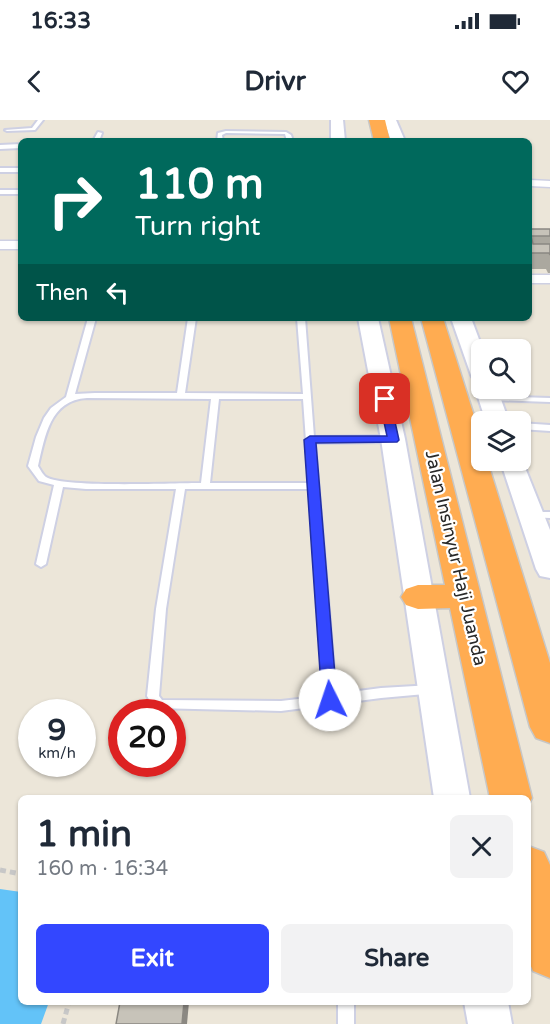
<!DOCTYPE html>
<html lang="en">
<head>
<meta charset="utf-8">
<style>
  :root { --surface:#fff; --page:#f2f2f3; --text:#1f2937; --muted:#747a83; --accent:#3347ff }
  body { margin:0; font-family:"Varela Round",sans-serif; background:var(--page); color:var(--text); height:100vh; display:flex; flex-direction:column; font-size:22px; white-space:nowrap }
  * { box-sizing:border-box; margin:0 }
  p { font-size:20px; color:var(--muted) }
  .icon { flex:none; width:33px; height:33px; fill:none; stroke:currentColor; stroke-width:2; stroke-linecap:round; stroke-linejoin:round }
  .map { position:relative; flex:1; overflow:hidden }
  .details { position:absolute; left:18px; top:675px; width:513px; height:210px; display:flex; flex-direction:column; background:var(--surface); border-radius:9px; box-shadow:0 2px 4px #0004 }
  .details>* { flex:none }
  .top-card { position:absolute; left:18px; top:18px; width:514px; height:183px; border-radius:9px; box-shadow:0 2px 4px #0004; background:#00695c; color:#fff; overflow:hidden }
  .tools { position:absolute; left:471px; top:219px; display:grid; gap:12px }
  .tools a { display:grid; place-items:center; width:60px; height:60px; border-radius:9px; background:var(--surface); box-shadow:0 2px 4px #0004; font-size:30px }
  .speed { position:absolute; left:18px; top:579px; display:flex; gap:12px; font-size:30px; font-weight:700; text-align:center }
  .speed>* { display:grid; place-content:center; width:78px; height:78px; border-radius:50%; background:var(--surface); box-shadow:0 2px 4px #0004; line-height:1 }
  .speed small { font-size:15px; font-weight:400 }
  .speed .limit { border:9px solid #d22; background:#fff; color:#111 }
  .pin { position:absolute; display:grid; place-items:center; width:51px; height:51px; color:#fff; margin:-26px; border-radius:12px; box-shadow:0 3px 9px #0006 }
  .me { position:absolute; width:66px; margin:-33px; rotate:356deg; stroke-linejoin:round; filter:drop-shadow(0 0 4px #0008) }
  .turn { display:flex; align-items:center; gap:21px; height:126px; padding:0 18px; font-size:27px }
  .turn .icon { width:78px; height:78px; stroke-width:2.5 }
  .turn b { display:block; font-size:42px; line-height:51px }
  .then { display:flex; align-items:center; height:57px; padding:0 18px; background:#0003; gap:12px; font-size:22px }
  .round { display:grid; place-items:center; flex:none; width:63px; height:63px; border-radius:9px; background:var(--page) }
  .summary { display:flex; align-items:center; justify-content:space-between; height:102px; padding:0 18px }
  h1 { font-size:36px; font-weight:800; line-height:45px }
  .action { display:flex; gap:12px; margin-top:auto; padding:12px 18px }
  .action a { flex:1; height:69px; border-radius:9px; background:var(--accent); color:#fff; font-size:24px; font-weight:800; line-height:69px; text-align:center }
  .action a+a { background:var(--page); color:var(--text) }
  .status { display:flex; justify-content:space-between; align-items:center; height:42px; padding:0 30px; background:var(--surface); direction:ltr }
  .status svg { height:16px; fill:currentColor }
  header { display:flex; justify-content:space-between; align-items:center; height:78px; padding:0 18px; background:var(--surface); font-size:27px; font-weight:800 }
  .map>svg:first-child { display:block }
  .water { fill:#63c3f8 }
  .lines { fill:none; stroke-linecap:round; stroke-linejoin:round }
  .lane-casing { stroke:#ced0e3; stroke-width:4 }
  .street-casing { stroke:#ced0e3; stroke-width:3 }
  .secondary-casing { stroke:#ced0e3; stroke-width:4 }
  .highway-casing { stroke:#c7c7c7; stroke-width:3 }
  .path { stroke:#c7c7c7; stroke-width:5; stroke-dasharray:6 4; stroke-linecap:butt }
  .lane { fill:#fff; fill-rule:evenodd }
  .street { fill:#fff; fill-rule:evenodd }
  .secondary { fill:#fff; fill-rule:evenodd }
  .highway { fill:#ffac51; fill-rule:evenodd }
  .wall { fill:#aba89f }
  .shaded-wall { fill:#8b8882 }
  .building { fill:#c7c3b9; stroke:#8b8882; stroke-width:1.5 }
  .route { fill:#3347ff; stroke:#212ea6; stroke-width:1.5 }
  .labels { text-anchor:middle; stroke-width:4.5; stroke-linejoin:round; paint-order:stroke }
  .street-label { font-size:18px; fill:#292929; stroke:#fff }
</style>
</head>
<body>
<div class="status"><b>16:33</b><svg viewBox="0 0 49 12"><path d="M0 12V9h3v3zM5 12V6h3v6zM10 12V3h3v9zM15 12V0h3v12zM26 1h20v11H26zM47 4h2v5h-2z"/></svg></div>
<header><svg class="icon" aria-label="back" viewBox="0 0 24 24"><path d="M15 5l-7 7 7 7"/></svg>Drivr<svg class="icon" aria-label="heart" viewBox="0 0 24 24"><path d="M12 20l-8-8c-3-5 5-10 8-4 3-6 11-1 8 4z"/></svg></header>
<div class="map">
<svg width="550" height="904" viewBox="0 0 550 904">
  <rect width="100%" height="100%" fill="#ece6d9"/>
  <!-- water -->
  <path class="water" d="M0,769L21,772V882H49L41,904H0Z"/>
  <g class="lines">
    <defs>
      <g id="lane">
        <path d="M38,0H43L35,10L7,11L5,10L32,8Z"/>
        <path d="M226,11L286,12L291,15L293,21H287L285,14L226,13L222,15L223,21H217L218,13Z"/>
        <path d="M98,12L102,13L99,21H93Z"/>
        <path d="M21,24V28L0,29V25Z"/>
        <rect x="0" y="48" width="21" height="4"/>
        <rect x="0" y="70" width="21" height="4"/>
        <path d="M88,198H96L75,274L95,273H177L188,198H196L185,273L303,274L297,198H305L314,317L393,316L397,319L393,322L315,323L336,574L381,568L432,565L436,567L438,570L436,573L381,578L281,591L154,588L147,576L156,489L176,369H86L63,367L46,444L41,447L36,444L54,365L39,361L28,346L36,317L44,298L51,288L66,277ZM87,278L211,279L201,363C174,363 63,368 46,357C43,355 40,349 38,346C45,316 50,280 87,278ZM219,279H303L309,363H210ZM185,369H309L324,576L281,581L162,580L159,576L166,489Z"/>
        <path d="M486,276L550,278V282L489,280L485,278Z"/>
        <path d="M520,303L550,305V311L520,309Z"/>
        <path d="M531,392H550V398L528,397L526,395L528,393Z"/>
        <rect x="338" y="882" width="16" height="22"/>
      </g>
      <g id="street">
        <path d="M530,60L550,61V67L530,66Z"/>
        <rect x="0" y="121" width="21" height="8"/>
        <rect x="530" y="155" width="20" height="8"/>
      </g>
      <g id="secondary">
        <path d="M331,0H343L345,21H331Z"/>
        <path d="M384,0H396L405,21H391Z"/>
        <path d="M358,198H378L405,319L470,678H434L381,319Z"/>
        <path d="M451,198H471L483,230L482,261L474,260L471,255Z"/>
        <path d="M482,262V268H497L509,302H486L475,268Z"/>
        <path d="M520,335L550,410V458L540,456L536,449L500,340H520Z"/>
        <path d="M464,882H508L512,904H468Z"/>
      </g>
      <g id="highway">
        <path d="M369,0H385L390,21H374Z"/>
        <path d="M389,198H411L532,678L528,686V678H490L450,488L418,489L406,485L401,477L406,469L418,465H445Z"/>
        <path d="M421,198H443L482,321V340H487L550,543V623L536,618L530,607Z"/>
        <path d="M528,726L544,732L550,745V858L533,851L528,839Z"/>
      </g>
    </defs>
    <!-- lane casing -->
    <use href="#lane" class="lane-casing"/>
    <!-- street casing -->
    <use href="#street" class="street-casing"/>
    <!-- secondary casing -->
    <use href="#secondary" class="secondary-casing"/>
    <!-- highway casing -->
    <use href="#highway" class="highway-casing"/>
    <!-- path -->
    <g class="path">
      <path d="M0,750L21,754"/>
      <path d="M63,904L69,882"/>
    </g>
    <!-- lane -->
    <use href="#lane" class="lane"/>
    <!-- street -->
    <use href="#street" class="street"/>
    <!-- secondary -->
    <use href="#secondary" class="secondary"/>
    <!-- highway -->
    <use href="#highway" class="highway"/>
  </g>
  <!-- wall -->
  <path class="wall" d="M530,109H550V153H548L546,149H530Z"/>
  <!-- shaded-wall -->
  <path class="shaded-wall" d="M184,882H189L187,904H182Z"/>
  <!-- building -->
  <g class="building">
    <path d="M530,109H550V116H531L533,124H550V135L549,133H530Z"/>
    <path d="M120,882H184L182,904H116Z"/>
  </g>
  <!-- route -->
  <path class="route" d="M385,276L390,279L399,320L397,322L316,323L337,580L335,585H324L322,580L304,320L310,316H387L379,279Z"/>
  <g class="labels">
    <!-- street labels -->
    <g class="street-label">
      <text transform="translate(456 438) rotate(77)" y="6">Jalan Insinyur Haji Juanda</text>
    </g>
  </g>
</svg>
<div class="tools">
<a><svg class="icon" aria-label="search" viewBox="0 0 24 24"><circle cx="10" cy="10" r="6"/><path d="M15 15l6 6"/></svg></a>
<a><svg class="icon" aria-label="layers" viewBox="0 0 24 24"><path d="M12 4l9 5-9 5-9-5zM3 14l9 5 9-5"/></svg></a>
</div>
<div class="speed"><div>9<small>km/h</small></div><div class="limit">20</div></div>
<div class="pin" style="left:385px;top:279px;background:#d93025"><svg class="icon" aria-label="arrive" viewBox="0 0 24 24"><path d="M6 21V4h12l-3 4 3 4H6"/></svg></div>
<svg class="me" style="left:330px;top:580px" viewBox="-20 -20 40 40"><circle r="19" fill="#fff"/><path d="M0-13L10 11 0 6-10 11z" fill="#3347ff"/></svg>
<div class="top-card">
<div class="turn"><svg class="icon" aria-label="right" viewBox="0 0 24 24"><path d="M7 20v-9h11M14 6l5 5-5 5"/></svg><div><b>110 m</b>Turn right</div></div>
<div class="then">Then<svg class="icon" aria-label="left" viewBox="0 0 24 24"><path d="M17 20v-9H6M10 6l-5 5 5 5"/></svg></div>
</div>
<section class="details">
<div class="summary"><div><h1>1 min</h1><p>160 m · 16:34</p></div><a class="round"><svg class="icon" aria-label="close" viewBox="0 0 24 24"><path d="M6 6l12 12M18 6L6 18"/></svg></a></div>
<div class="action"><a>Exit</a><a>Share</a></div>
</section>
</div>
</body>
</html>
